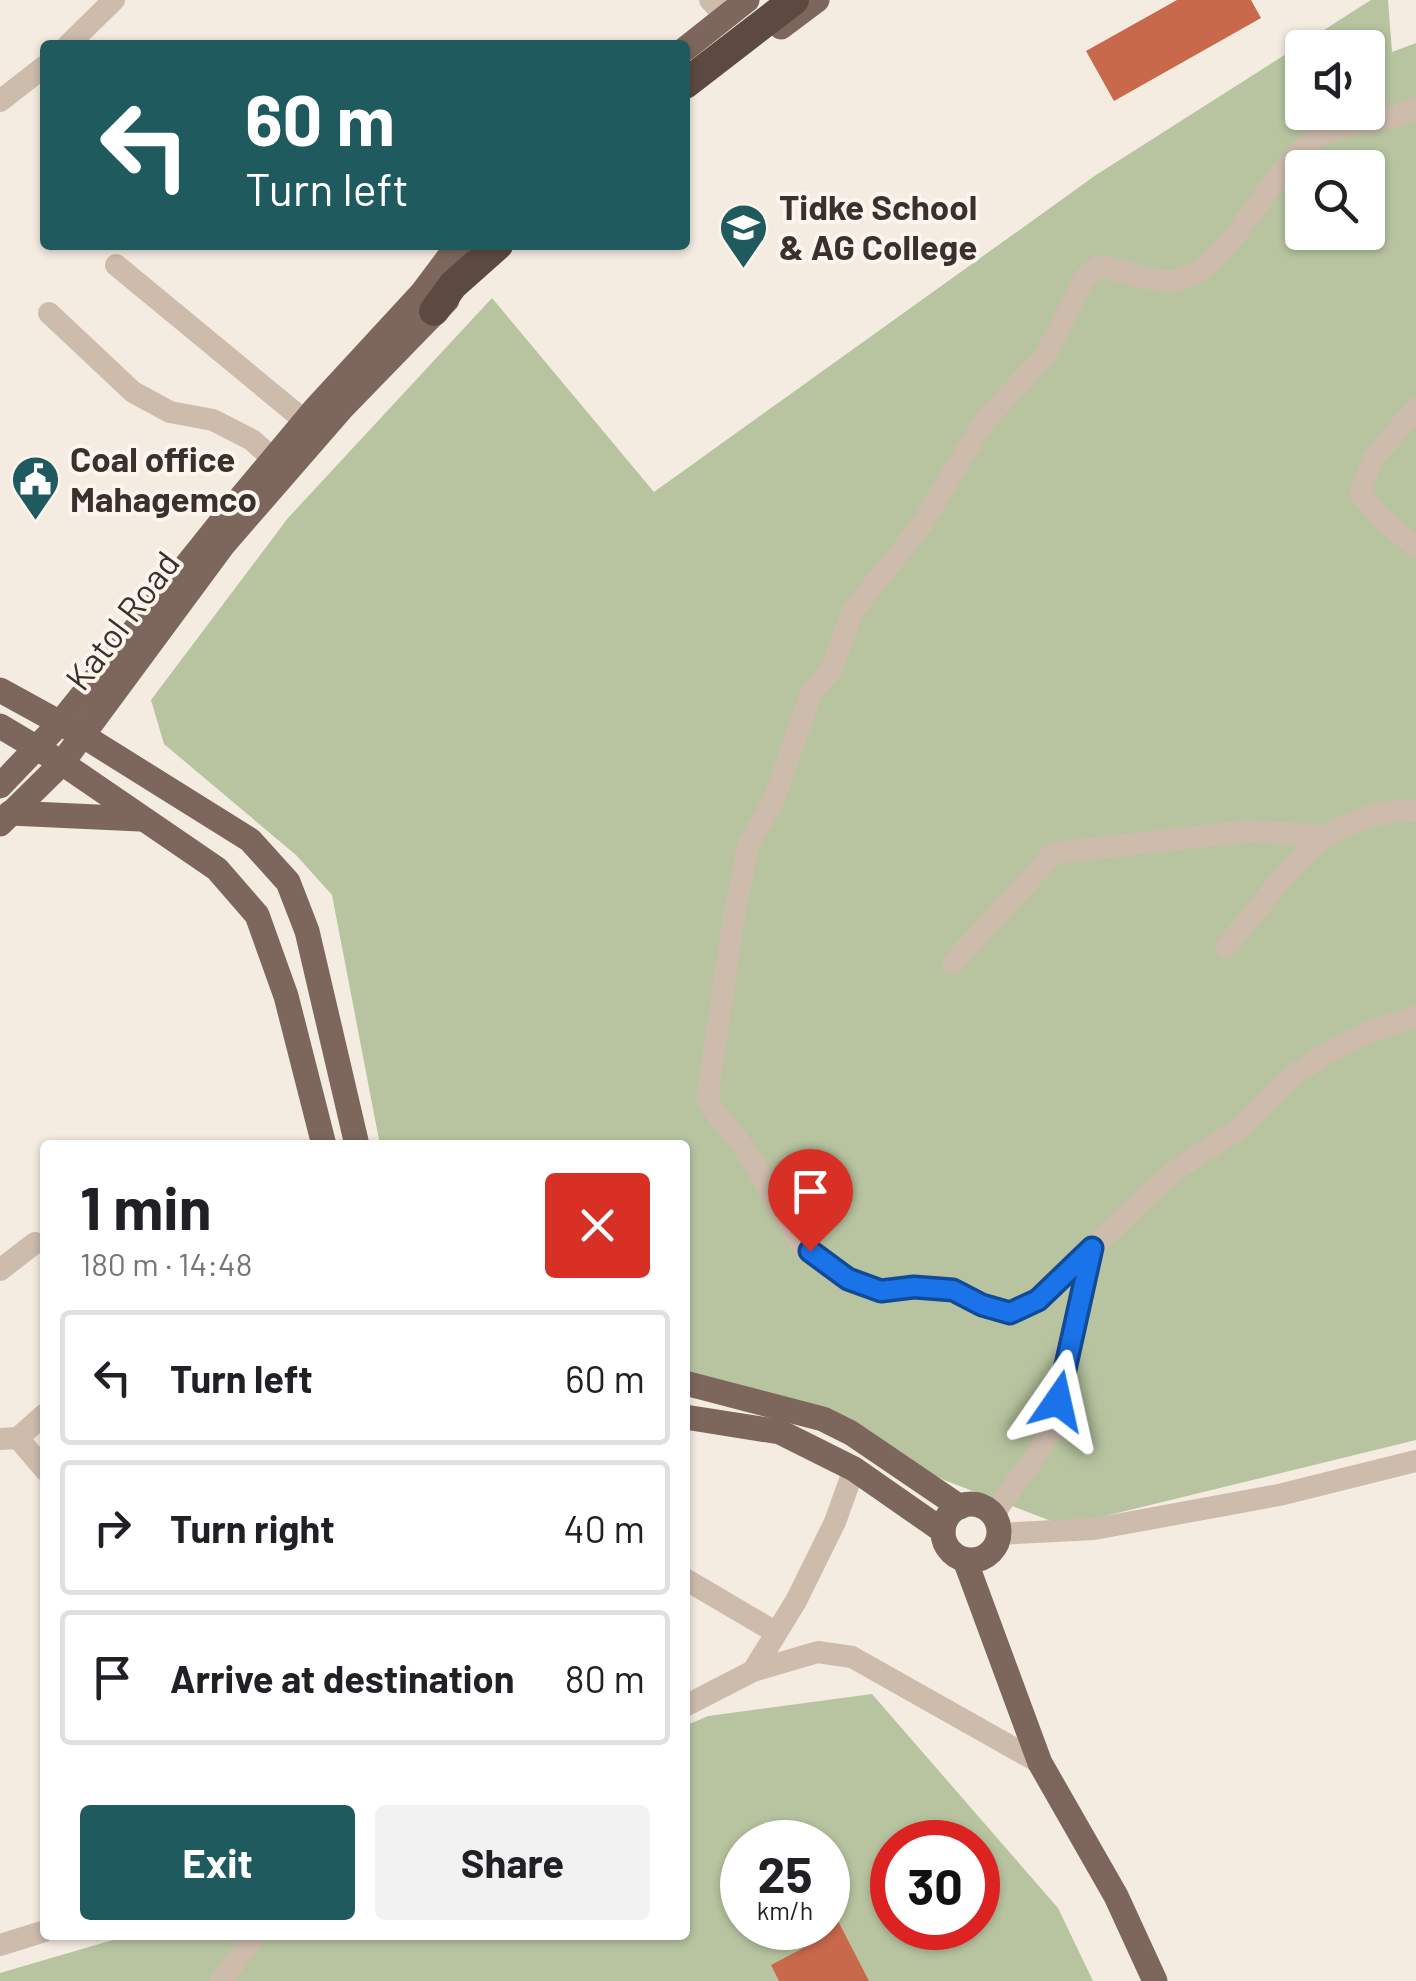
<!DOCTYPE html>
<html lang="en">
<head>
<meta charset="utf-8">
<style>
  :root { --surface:#fff; --page:#f2f2f2; --text:#202124; --muted:#757577; --line:#e0e0e0; --accent:#1f5a5e }
  body { margin:0; font-family:Barlow,sans-serif; background:var(--page); color:var(--text); height:100vh; display:flex; flex-direction:column; font-size:38px; white-space:nowrap }
  * { box-sizing:border-box; margin:0 }
  p { font-size:32px; color:var(--muted) }
  .icon { flex:none; width:55px; height:55px; fill:none; stroke:currentColor; stroke-width:2; stroke-linecap:round; stroke-linejoin:round }
  .map { position:relative; flex:1; overflow:hidden }
  .side { position:absolute; left:40px; top:1140px; width:650px; height:800px; display:flex; flex-direction:column; background:var(--surface); border-radius:10px; box-shadow:0 2px 8px #0004 }
  .side>* { flex:none }
  .hud { position:absolute; left:40px; top:40px; width:650px; height:210px; border-radius:10px; box-shadow:0 2px 8px #0004; background:#1f5a5e; color:#fff; overflow:hidden }
  .buttons { position:absolute; left:1285px; top:30px; display:grid; gap:20px }
  .buttons a { display:grid; place-items:center; width:100px; height:100px; border-radius:10px; background:var(--surface); box-shadow:0 2px 8px #0004; font-size:50px }
  .speed { position:absolute; left:720px; top:1820px; display:flex; gap:20px; font-size:50px; font-weight:700; text-align:center }
  .speed>* { display:grid; place-content:center; width:130px; height:130px; border-radius:50%; background:var(--surface); box-shadow:0 2px 8px #0004; line-height:1 }
  .speed small { font-size:25px; font-weight:400 }
  .speed .limit { border:15px solid #d22; background:#fff; color:#111 }
  .pin { position:absolute; display:grid; place-items:center; width:85px; height:85px; color:#fff; margin:-102px -42px; border-radius:50% 50% 50% 0; rotate:-45deg; box-shadow:0 0 10px #0007 }
  .pin .icon { rotate:45deg }
  .me { position:absolute; width:110px; margin:-55px; rotate:11deg; stroke-linejoin:round; filter:drop-shadow(0 0 8px #0008) }
  .turn { display:flex; align-items:center; gap:35px; height:210px; padding:0 40px; font-size:45px }
  .turn .icon { width:130px; height:130px; stroke-width:2.5 }
  .turn b { display:block; font-size:70px; line-height:85px }
  .round { display:grid; place-items:center; flex:none; width:105px; height:105px; border-radius:10px; background:var(--page) }
  .head { display:flex; align-items:center; justify-content:space-between; height:170px; padding:0 40px }
  h1 { font-size:60px; font-weight:700; line-height:75px }
  .button { display:flex; gap:20px; margin-top:auto; padding:20px 40px }
  .button a { flex:1; height:115px; border-radius:10px; background:var(--accent); color:#fff; font-size:40px; font-weight:700; line-height:115px; text-align:center }
  .button a+a { background:var(--page); color:var(--text) }
  ul { padding:0; list-style:none }
  li { display:flex; align-items:center; gap:30px; height:135px; margin:0 20px 15px; padding:0 20px; border:5px solid var(--line); border-radius:10px }
  li div { flex:1 }
  li b { display:block; font-size:38px }
  li em { font-style:normal }
  .map>svg:first-child { display:block }
  .green { fill:#b8c4a0; fill-rule:evenodd }
  .building { fill:#c8694b }
  .lines { fill:none; stroke-linecap:round; stroke-linejoin:round }
  .minor { stroke:#cdbbac; stroke-width:22 }
  .major { stroke:#7d675c; stroke-width:25 }
  .highway { stroke:#5c4a42; stroke-width:30 }
  .route-casing { stroke:#114b97; stroke-width:25 }
  .route { stroke:#1a73e8; stroke-width:18 }
  .labels { text-anchor:middle; stroke-width:8; stroke-linejoin:round; paint-order:stroke }
  .poi-label { font-size:35px; font-weight:bold; fill:#3b302b; stroke:#fbf5ee; text-anchor:start }
  .street-label { font-size:35px; fill:#3b302b; stroke:#fbf5ee }
</style>
</head>
<body>
<div class="map">
<svg width="1416" height="1981" viewBox="0 0 1416 1981">
  <rect width="100%" height="100%" fill="#f4ebe1"/>
  <!-- green -->
  <g class="green">
    <path d="M1371,0H1388L1392,52L1416,43V1440L1064,1526L944,1480L890,1453L685,1376V1145H380L332,895L296,855L164,744L151,700L288,518L492,298L654,492L1096,175ZM1302,48H1368V112H1302ZM1302,168H1368V232H1302Z"/>
    <path d="M872,1694L1058,1908L1093,1981H0V1973L130,1935H685V1726L708,1716ZM742,1842H828V1928H742ZM892,1842H978V1928H892Z"/>
  </g>
  <!-- building -->
  <g class="building">
    <path d="M1177,0H1251L1261,18L1114,101L1086,51Z"/>
    <path d="M837,1919L869,1981H779L771,1965L809,1945L804,1936L828,1928V1924Z"/>
  </g>
  <g class="lines">
    <!-- minor -->
    <g class="minor">
      <path d="M710,0L726,17"/>
      <path d="M68,45L114,0"/>
      <path d="M0,101L45,66"/>
      <path d="M1416,108C1384,124 1341,121 1313,140C1268,172 1227,274 1174,281C1154,283 1120,269 1098,266L1084,279L1045,356L985,420L920,527L852,612L832,669L812,691L773,802L749,843L734,916L707,1099C718,1117 727,1126 739,1142C787,1204 786,1265 877,1289C900,1296 928,1283 953,1291C963,1293 971,1301 981,1305C990,1308 1001,1310 1011,1313L1038,1300L1151,1192L1183,1165L1240,1128L1295,1074L1324,1055L1372,1031L1416,1017"/>
      <path d="M116,265L305,421"/>
      <path d="M49,313L133,392L170,412L213,420L252,440L273,459"/>
      <path d="M1416,409L1374,457L1360,492L1381,518L1416,547"/>
      <path d="M1226,947C1255,914 1281,875 1314,846C1337,824 1385,808 1416,811"/>
      <path d="M953,963L1054,853L1248,831L1328,836"/>
      <path d="M0,1270L35,1243"/>
      <path d="M18,1438L45,1414"/>
      <path d="M0,1439L18,1438L45,1470"/>
      <path d="M993,1515L1052,1432L1063,1370L1092,1248"/>
      <path d="M999,1534L1094,1529L1279,1495L1416,1461"/>
      <path d="M685,1579L775,1632"/>
      <path d="M753,1671L796,1601L835,1522L854,1469"/>
      <path d="M685,1706L753,1671L818,1652L852,1657L1040,1763"/>
      <path d="M0,1945L45,1931"/>
      <path d="M221,1981L255,1935"/>
    </g>
    <!-- major -->
    <g class="major">
      <path d="M781,27L817,0"/>
      <path d="M685,49L747,0"/>
      <path d="M0,690L82,735L250,840L288,882L307,931L357,1145"/>
      <path d="M0,726L62,763L217,869L257,915L286,996L324,1145"/>
      <path d="M0,786L60,723L238,501L315,409L422,293L458,245"/>
      <path d="M10,813L140,819"/>
      <path d="M0,824L62,763L223,545L342,408L447,300"/>
      <path d="M685,1383L823,1419L851,1433L960,1507"/>
      <path d="M685,1417L780,1432L854,1469L943,1531"/>
      <circle cx="971" cy="1532" r="28"/>
      <path d="M965,1560L1040,1763L1116,1896L1155,1981"/>
    </g>
    <!-- highway -->
    <g class="highway">
      <path d="M685,84L794,0"/>
      <path d="M434,311L453,285L498,245"/>
    </g>
  </g>
  <g class="lines">
    <defs>
      <path id="route" d="M810,1251L848,1279L881,1291L914,1287L953,1290L982,1305L1010,1313L1038,1300L1092,1248L1058,1401"/>
    </defs>
    <!-- route casing -->
    <use href="#route" class="route-casing"/>
    <!-- route -->
    <use href="#route" class="route"/>
  </g>
  <!-- icons -->
  <defs>
    <symbol id="school-pin" viewBox="-11 -11 22 30"><path d="M0 17L-7.5 6A9.5 9.5 0 1 1 7.5 6Z" fill="#1f5a5e" stroke="#fbf5ee"/><path d="M0-5L7-2L0 1L-7-2ZM-4 1L0 2.5L4 1V4Q0 6-4 4Z" fill="#fff"/></symbol>
    <symbol id="civic-pin" viewBox="-11 -11 22 30"><path d="M0 17L-7.5 6A9.5 9.5 0 1 1 7.5 6Z" fill="#1f5a5e" stroke="#fbf5ee"/><path d="M-.6-6.5H3V-4.5H.6V-3L4-1V1h2V6H-6V1h2V-1L-.6-3ZM-1.2 2.5V6h2.4V2.5Z" fill="#fff"/></symbol>
  </defs>
  <g fill-rule="evenodd">
    <use href="#school-pin" x="716" y="200" width="55" height="75"/>
    <use href="#civic-pin" x="8" y="452" width="55" height="75"/>
  </g>
  <g class="labels">
    <!-- poi labels -->
    <g class="poi-label">
      <text x="779" y="220">Tidke School<tspan x="779" dy="40">&amp; AG College</tspan></text>
      <text x="70" y="472">Coal office<tspan x="70" dy="40">Mahagemco</tspan></text>
    </g>
    <!-- street labels -->
    <g class="street-label">
      <text transform="translate(123 621) rotate(-53)" y="12">Katol Road</text>
    </g>
  </g>
</svg>
<div class="buttons">
<a><svg class="icon" aria-label="sound" viewBox="0 0 24 24"><path d="M4 9h4l5-4v14l-5-4H4zM17 9q2 3 0 6"/></svg></a>
<a><svg class="icon" aria-label="search" viewBox="0 0 24 24"><circle cx="10" cy="10" r="6"/><path d="M15 15l6 6"/></svg></a>
</div>
<div class="speed"><div>25<small>km/h</small></div><div class="limit">30</div></div>
<div class="pin" style="left:810px;top:1251px;background:#d93025"><svg class="icon" aria-label="arrive" viewBox="0 0 24 24"><path d="M6 21V4h12l-3 4 3 4H6"/></svg></div>
<svg class="me" style="left:1058px;top:1401px" viewBox="-20 -20 40 40"><path d="M0-17L14 15 0 8-14 15z" fill="#1a73e8" stroke="#fff" stroke-width="4"/></svg>
<div class="hud">
<div class="turn"><svg class="icon" aria-label="left" viewBox="0 0 24 24"><path d="M17 20v-9H6M10 6l-5 5 5 5"/></svg><div><b>60 m</b>Turn left</div></div>
</div>
<section class="side">
<div class="head"><div><h1>1 min</h1><p>180 m · 14:48</p></div><a class="round" style="background:#d93025;color:#fff"><svg class="icon" aria-label="close" viewBox="0 0 24 24"><path d="M6 6l12 12M18 6L6 18"/></svg></a></div>
<ul>
<li><svg class="icon" aria-label="left" viewBox="0 0 24 24"><path d="M17 20v-9H6M10 6l-5 5 5 5"/></svg><div><b>Turn left</b></div><em>60 m</em></li>
<li><svg class="icon" aria-label="right" viewBox="0 0 24 24"><path d="M7 20v-9h11M14 6l5 5-5 5"/></svg><div><b>Turn right</b></div><em>40 m</em></li>
<li><svg class="icon" aria-label="arrive" viewBox="0 0 24 24"><path d="M6 21V4h12l-3 4 3 4H6"/></svg><div><b>Arrive at destination</b></div><em>80 m</em></li>
</ul>
<div class="button"><a>Exit</a><a>Share</a></div>
</section>
</div>
</body>
</html>
